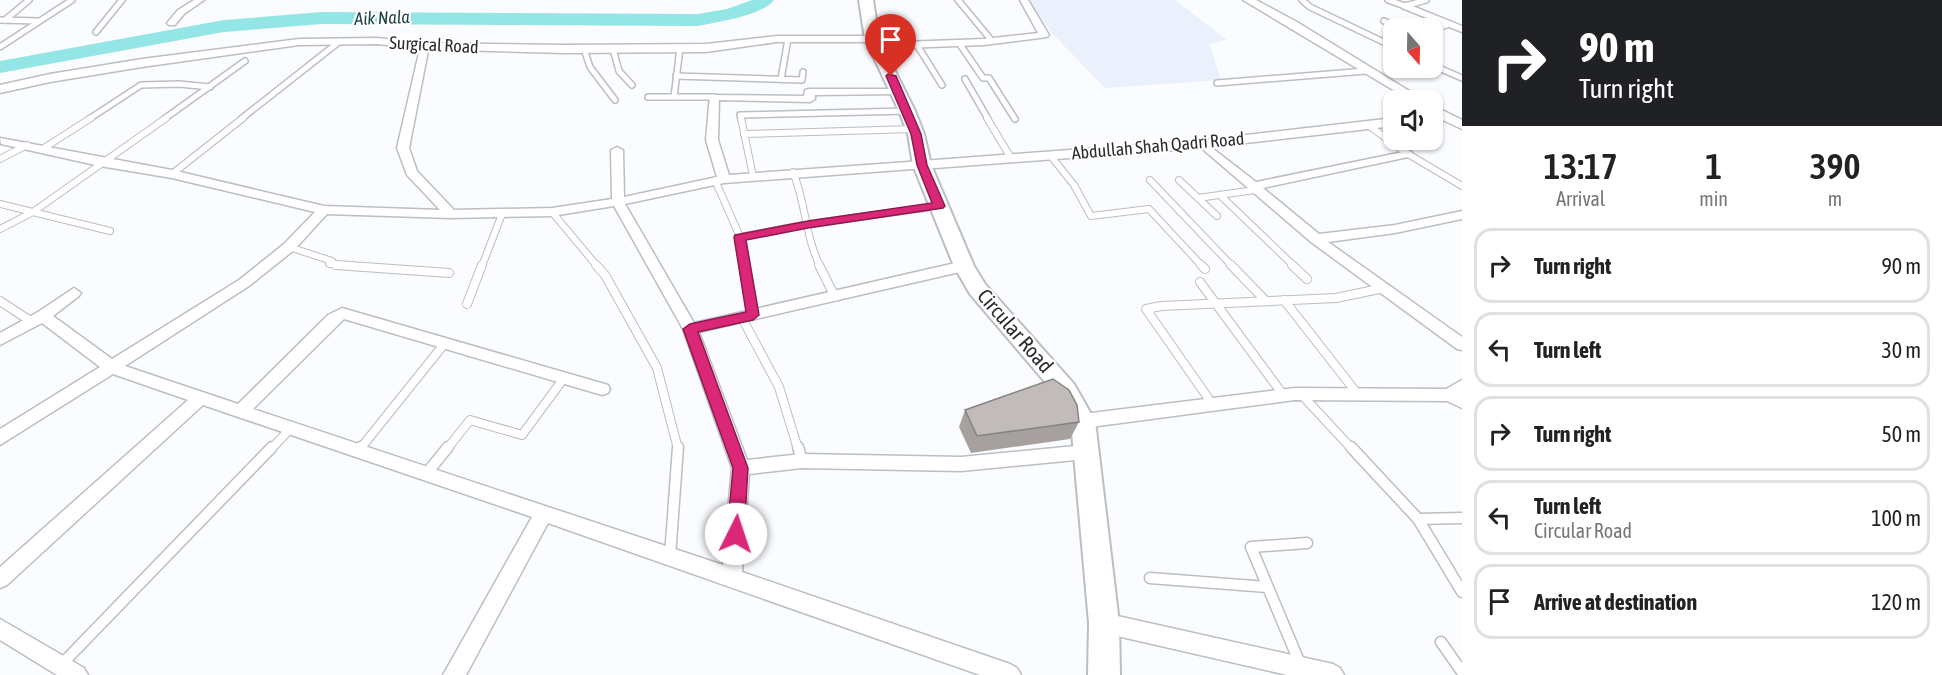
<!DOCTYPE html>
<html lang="en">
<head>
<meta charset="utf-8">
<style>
  :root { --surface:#fff; --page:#f2f2f2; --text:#222; --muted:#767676; --line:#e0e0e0 }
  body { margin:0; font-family:"Asap Condensed",sans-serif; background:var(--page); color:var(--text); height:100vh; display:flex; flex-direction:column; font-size:22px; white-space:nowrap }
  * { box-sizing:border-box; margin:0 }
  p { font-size:20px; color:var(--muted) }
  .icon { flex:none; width:33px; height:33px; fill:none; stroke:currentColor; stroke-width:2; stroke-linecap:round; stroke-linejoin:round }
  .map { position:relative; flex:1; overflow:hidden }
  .panel { display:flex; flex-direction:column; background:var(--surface); width:480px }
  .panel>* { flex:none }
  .guide { background:#202124; color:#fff; overflow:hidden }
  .needle { width:39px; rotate:160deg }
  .fabs { position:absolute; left:1383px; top:18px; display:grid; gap:12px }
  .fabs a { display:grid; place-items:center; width:60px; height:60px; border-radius:12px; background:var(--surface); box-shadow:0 2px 4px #0004; font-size:30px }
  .pin { position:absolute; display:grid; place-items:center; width:51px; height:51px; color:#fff; margin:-62px -26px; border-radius:50% 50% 50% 0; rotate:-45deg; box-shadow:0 0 6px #0007 }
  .pin .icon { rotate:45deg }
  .me { position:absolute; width:66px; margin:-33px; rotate:4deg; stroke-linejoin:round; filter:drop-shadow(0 0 4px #0008) }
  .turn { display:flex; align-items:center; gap:21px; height:126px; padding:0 18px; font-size:27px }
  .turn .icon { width:78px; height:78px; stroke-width:2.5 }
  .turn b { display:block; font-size:42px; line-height:51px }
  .eta { display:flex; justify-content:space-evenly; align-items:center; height:102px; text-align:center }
  .eta b { font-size:36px; font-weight:600; line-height:42px }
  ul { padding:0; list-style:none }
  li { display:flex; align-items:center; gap:18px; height:75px; margin:0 12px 9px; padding:0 6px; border:3px solid var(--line); border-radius:18px }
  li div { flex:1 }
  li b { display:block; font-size:22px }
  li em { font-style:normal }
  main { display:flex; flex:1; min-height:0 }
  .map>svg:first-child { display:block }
  .built { fill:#eaf0fc }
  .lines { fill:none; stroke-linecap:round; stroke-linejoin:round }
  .river { fill:#94e5e5; fill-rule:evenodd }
  .service-far3-casing { stroke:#bbbec3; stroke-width:8 }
  .service-far2-casing { stroke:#bbbec3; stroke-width:8 }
  .service-far1-casing { stroke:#bbbec3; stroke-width:10 }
  .service-casing { stroke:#bbbec3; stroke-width:13 }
  .minor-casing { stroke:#bbbec3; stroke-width:3 }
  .tertiary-casing { stroke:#bbbec3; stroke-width:3 }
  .primary-casing { stroke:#bbbec3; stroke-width:4 }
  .service-far3 { stroke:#fff; stroke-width:5 }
  .service-far2 { stroke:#fff; stroke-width:6 }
  .service-far1 { stroke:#fff; stroke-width:8 }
  .service { stroke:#fff; stroke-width:10 }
  .minor { fill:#fff; fill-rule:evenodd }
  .tertiary { fill:#fff; fill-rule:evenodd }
  .primary { fill:#fff; fill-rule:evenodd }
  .wall { fill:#a6a19f }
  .building { fill:#c1bbb9; stroke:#878382; stroke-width:1.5 }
  .route { fill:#db2777; stroke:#8e194d; stroke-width:1.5 }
  .labels { text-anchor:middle; stroke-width:4.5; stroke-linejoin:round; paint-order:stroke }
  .far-water-label { font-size:18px; font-style:italic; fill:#1e4444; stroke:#fff }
  .far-street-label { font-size:18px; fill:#2b2c2e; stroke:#fff }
  .street-label { font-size:21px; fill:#2b2c2e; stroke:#fff }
</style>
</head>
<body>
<main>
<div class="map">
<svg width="1462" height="675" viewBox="0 0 1462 675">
  <rect width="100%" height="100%" fill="#fafcff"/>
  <!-- built -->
  <path class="built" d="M1028,0H1175L1227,40L1209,44L1221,80L1105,88L1052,33Z"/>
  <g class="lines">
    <!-- river -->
    <path class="river" d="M752,0H774C762,16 717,22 698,26L322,24L224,32L0,73V61L224,20L322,12L698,14L727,9Z"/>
    <defs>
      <g id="service-far3">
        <path d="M958,0L992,41"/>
        <path d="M1302,0L1310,7L1394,47"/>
        <path d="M1388,0L1405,6L1426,0"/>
        <path d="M0,20L38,21"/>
        <path d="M5,20L29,0"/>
        <path d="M1384,21L1401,28"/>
        <path d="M1432,29L1450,24"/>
        <path d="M96,32L122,0"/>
        <path d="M959,43L983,78H989L1015,119"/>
        <path d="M917,45L942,85"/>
        <path d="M0,47L72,0"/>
        <path d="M584,49L590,67L615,100"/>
        <path d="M613,49L619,71L632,85"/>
        <path d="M1432,65L1462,78"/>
        <path d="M676,76L802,80L803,72"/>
        <path d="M781,79L788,39"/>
        <path d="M965,79L988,119"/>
        <path d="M1217,83L1366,71"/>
        <path d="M648,97H714"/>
        <path d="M674,97L680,48"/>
        <path d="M89,119L141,85L179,84L210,87"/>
        <path d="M164,119L245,61"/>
        <path d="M241,119L340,41"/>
        <path d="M741,119L740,115L907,111"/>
      </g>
      <g id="service-far2">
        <path d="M741,118L753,176"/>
        <path d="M987,118L1011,158"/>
        <path d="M1368,125L1408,154L1462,186"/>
        <path d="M744,134L913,129"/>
        <path d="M44,148L91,118"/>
        <path d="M1050,155L1074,185L1091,216L1149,209L1202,266"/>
        <path d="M0,159L27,145"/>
        <path d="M793,172C806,203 805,236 820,266"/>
        <path d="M172,174L243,118"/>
        <path d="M715,180L740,237L745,266"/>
        <path d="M1150,180L1232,266"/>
        <path d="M1179,180L1217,216"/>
        <path d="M1220,195L1294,266"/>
        <path d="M1198,198L1255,190"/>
        <path d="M0,204L110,231"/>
        <path d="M552,212L597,266"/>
        <path d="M0,229L33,212L166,118"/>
        <path d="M740,237L808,224L939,206"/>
        <path d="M289,247L332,261L329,264L356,266"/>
        <path d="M482,266L502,214"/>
      </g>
      <g id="service-far1">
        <path d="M336,265L449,273"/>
        <path d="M596,265L605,275L657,368L678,449"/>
        <path d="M745,265L753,315"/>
        <path d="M819,265L835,297"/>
        <path d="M1201,265L1205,269"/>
        <path d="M1231,265L1266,301"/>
        <path d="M1292,265L1307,279"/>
        <path d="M1200,282L1284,396"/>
        <path d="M1284,300L1356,392"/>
        <path d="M0,301L32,322"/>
        <path d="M467,304L482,265"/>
        <path d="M742,318L779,387L798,449"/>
        <path d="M1301,394L1352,449"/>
        <path d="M1213,405L1146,309L1161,306L1336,298L1379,289"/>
        <path d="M271,449L291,428"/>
        <path d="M360,449L445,343"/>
        <path d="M447,449L470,420L522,435L564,378"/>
      </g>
      <g id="service">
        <path d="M798,447L802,461"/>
        <path d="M1351,447L1418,519L1462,592"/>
        <path d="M358,451L361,447"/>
        <path d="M426,474L448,447"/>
        <path d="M1418,519L1462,518"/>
        <path d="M670,556L678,447"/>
        <path d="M1150,578L1267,587"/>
        <path d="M1441,642L1462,672"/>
        <path d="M61,665L272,447"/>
        <path d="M1301,666L1251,547L1307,543"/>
      </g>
      <g id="minor">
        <path d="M194,0H204L184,14L175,25H169L167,23L178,10Z"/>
        <path d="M1020,0H1028L1049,35L1047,37L984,45L876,49L871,46L876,43L984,39L1038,33Z"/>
        <path d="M1405,3L1462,26V32L1402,8L1401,6Z"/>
        <path d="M421,44L429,46L409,148L417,171L454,210L552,208L612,199L611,150L617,147L623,150L624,197L717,177L706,140L710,95L804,96L805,90L809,89H903V93L899,94L815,95V99L810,102L719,100L718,140L729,175L922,161L928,165L926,168L724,183L625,204L694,323L964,261L969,263L971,266L969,269L964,271L699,332L747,460L802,454L961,457L1086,445L1092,447L1095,452L1092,457L1086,459L961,471L802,468L749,474L742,572L1010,664L1017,668L1021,675H980L548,523L466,675H443L532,517L203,405L7,585L0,588V567L188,400L113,374L0,445V429L100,367L42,323L0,345V333L38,312L74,288L81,293L79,296L53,316L112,359L239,280L284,244L315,212L172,178L100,166L1,144L0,138L172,170L324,206L440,210L407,175L397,148ZM614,206L683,329L732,468L723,565L253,409L344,319L602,395L608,393L610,389L608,385L342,308L328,315L238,404L125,366L249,286L294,250L327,214L451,218L552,216Z"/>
        <path d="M1203,141L1256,182L1408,151L1412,152V156L1408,157L1263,188L1319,234L1395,225L1462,211V219L1395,233L1328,242L1462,337V350L1457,349L1311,242L1199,146V142Z"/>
        <path d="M1462,380V408L1447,401L1295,400L1083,428L1077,426L1075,421L1077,416L1083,414L1295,388L1446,389Z"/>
        <path d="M1104,613L1333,664L1340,668L1344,675H1287L1104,633L1097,630L1094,623L1097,616Z"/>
        <path d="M0,619L84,668L88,675H57L0,640Z"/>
      </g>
      <g id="tertiary">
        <path d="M1243,0H1256L1297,22L1424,100H1410Z"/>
        <path d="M777,36H872L878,39L872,42H777L706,52L564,53L424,49L377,44L299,45L142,67L50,82L0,93V85L50,74L142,59L299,39L377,38L424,43L564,45L706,44Z"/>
        <path d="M1432,105L1462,120V129L1432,115Z"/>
        <path d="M1394,118V126L1203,148L922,169L915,165L922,161L1203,140Z"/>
      </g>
      <path id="primary" d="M859,0H873L879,39L915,111L924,134L931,165L974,266L985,284L1074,384L1095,421L1119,623L1120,675H1088L1089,623L1071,421L1057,396L970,294L954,266L913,165L908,134L899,111L865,39Z"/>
    </defs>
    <!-- service-far3 casing -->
    <use href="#service-far3" class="service-far3-casing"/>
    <!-- service-far2 casing -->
    <use href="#service-far2" class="service-far2-casing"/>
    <!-- service-far1 casing -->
    <use href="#service-far1" class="service-far1-casing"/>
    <!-- service casing -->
    <use href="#service" class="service-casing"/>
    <!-- minor casing -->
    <use href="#minor" class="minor-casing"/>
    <!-- tertiary casing -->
    <use href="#tertiary" class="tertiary-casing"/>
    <!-- primary casing -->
    <use href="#primary" class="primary-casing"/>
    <!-- service-far3 -->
    <use href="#service-far3" class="service-far3"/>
    <!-- service-far2 -->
    <use href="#service-far2" class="service-far2"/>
    <!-- service-far1 -->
    <use href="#service-far1" class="service-far1"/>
    <!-- service -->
    <use href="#service" class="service"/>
    <!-- minor -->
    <use href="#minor" class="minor"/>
    <!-- tertiary -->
    <use href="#tertiary" class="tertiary"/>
    <!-- primary -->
    <use href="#primary" class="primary"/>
  </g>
  <!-- wall -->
  <path class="wall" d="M965,410L1079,422L1070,439L971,453L959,427Z"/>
  <!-- building -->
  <path class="building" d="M1053,379L1069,390L1077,405L1079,422L977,436L965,410Z"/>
  <!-- route -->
  <path class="route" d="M888,74L896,76L921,134L927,165L945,206L943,208L808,228L746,240L759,315L753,320L698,332L748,468L744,534L742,539L736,541L730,539L727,534L733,468L683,329L690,324L746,312L734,237L735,235L808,221L932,203L917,165L911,134L886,76Z"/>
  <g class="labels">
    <!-- far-water labels -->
    <g class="far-water-label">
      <text transform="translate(382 18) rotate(-2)" y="6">Aik Nala</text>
    </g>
    <!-- far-street labels -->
    <g class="far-street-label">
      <text transform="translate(434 45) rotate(3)" y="6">Surgical Road</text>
      <text transform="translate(1158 146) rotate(-5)" y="6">Abdullah Shah Qadri Road</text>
    </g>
    <!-- street labels -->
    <g class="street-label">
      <text transform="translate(1015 331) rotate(49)" y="7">Circular Road</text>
    </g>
  </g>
</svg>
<div class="fabs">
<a><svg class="needle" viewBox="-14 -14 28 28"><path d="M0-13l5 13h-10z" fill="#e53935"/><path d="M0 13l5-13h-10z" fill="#767676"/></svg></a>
<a><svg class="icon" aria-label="sound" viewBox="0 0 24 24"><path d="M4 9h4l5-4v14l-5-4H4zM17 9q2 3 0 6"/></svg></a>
</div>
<div class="pin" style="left:891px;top:76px;background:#d93025"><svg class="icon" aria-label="arrive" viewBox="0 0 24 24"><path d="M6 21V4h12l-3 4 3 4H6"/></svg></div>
<svg class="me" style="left:736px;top:534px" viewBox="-20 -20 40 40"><circle r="19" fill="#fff"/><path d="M0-13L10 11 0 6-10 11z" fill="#db2777"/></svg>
</div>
<section class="panel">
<div class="guide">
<div class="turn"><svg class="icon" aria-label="right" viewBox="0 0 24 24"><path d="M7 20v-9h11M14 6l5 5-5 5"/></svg><div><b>90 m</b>Turn right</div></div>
</div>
<div class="eta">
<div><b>13:17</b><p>Arrival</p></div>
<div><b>1</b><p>min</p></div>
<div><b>390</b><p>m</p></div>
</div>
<ul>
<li><svg class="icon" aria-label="right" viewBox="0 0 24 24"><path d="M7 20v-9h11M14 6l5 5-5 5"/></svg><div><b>Turn right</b></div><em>90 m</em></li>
<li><svg class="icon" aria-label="left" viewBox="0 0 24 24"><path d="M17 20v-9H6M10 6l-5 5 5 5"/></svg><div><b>Turn left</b></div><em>30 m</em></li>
<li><svg class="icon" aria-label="right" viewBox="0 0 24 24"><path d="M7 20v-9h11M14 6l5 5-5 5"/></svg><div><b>Turn right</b></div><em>50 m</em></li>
<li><svg class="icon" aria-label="left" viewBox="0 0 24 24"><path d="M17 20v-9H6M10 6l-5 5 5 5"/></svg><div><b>Turn left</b><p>Circular Road</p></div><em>100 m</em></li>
<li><svg class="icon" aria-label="arrive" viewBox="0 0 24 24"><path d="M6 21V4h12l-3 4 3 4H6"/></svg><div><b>Arrive at destination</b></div><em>120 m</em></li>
</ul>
</section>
</main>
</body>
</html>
